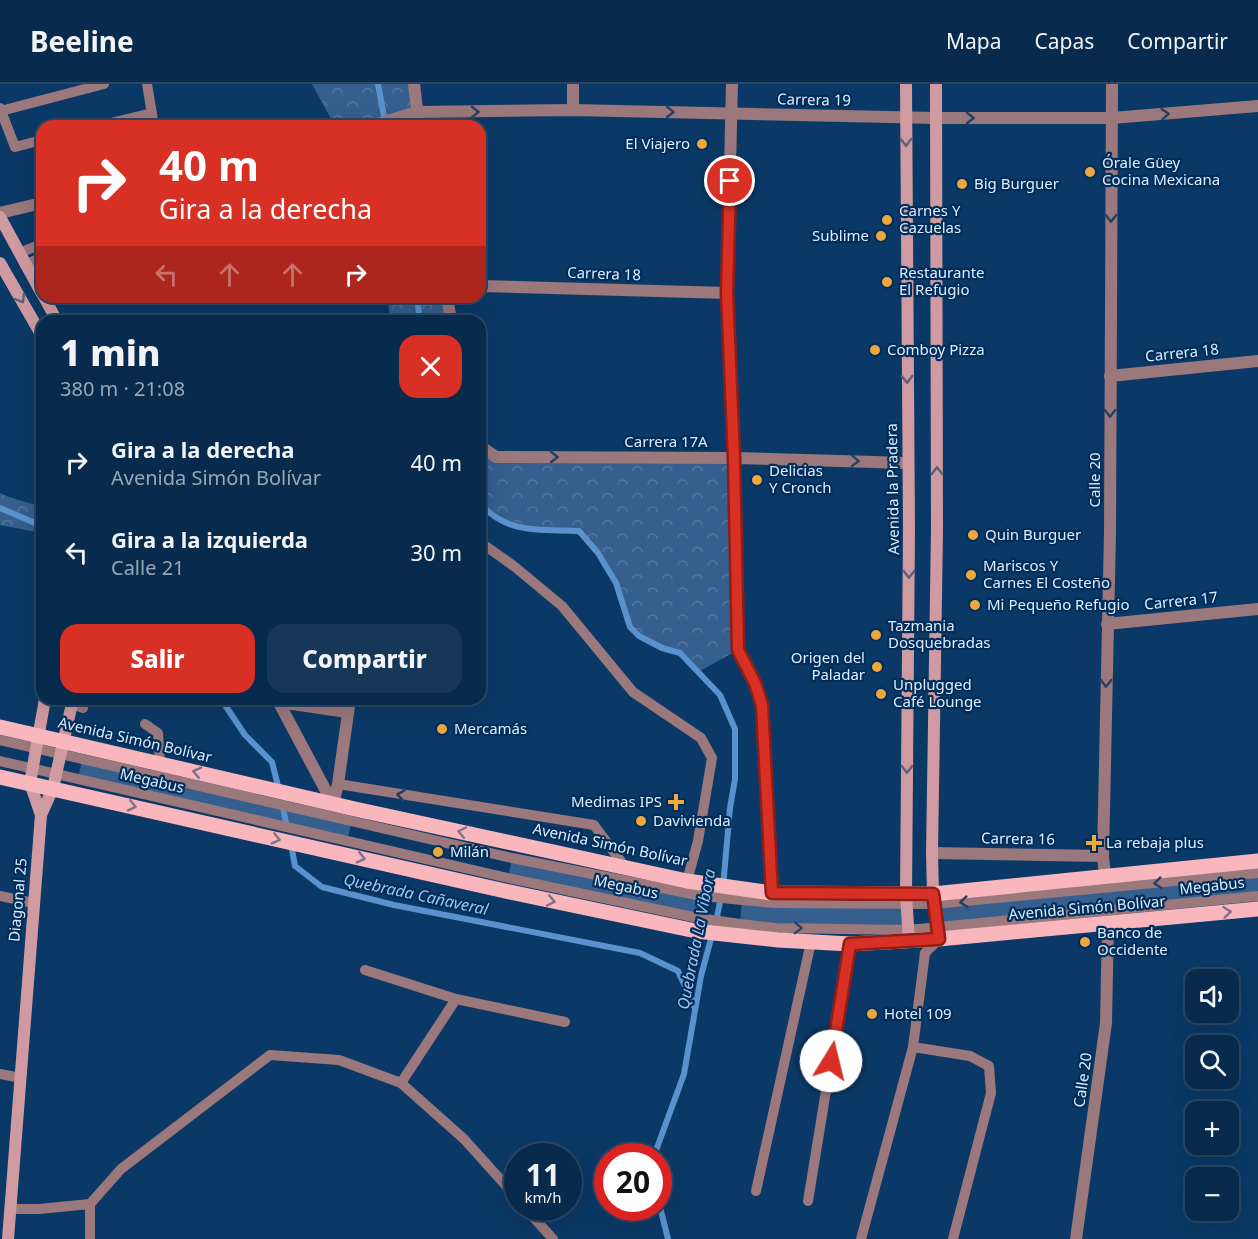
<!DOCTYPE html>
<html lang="es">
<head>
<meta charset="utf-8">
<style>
  :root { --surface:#082b4d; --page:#163757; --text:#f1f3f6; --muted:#98a7b6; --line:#294765; --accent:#d93025 }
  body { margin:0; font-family:"Noto Sans",sans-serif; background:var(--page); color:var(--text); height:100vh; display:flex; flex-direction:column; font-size:22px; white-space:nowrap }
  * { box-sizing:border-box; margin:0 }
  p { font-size:20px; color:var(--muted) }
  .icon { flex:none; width:33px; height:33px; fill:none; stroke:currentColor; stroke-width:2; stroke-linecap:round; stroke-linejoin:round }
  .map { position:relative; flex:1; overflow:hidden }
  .sheet { position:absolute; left:36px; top:231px; width:450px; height:390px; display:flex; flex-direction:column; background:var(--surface); border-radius:18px; box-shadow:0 6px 24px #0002,0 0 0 2px var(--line) }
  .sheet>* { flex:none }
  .hud { position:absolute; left:36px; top:36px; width:450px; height:183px; border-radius:18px; box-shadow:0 6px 24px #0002,0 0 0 2px var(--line); background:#d93025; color:#fff; overflow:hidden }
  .fabs { position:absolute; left:1185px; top:885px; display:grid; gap:12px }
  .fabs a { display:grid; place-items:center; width:54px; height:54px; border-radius:12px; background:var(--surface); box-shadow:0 6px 24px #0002,0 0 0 2px var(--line); font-size:30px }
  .speed { position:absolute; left:504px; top:1059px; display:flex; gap:12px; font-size:30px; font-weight:700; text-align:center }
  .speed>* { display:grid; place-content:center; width:78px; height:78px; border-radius:50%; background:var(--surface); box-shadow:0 6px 24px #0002,0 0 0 2px var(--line); line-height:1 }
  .speed small { font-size:15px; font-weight:400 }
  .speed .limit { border:9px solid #d22; background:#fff; color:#111 }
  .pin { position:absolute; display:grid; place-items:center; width:51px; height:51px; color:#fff; margin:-26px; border:3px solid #fff; border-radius:50%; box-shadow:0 2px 6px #0007 }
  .me { position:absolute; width:66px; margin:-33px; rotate:9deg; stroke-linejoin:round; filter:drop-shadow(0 0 4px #0008) }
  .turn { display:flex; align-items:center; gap:21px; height:126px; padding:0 24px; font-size:27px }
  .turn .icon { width:78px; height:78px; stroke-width:2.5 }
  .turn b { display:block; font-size:42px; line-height:51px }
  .lanes { display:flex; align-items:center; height:57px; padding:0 24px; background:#0003; justify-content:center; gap:30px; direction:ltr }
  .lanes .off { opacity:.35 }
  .round { display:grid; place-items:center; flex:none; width:63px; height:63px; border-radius:18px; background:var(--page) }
  .summary { display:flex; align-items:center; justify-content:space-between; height:102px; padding:0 24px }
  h1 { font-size:36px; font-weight:800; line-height:45px }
  .cta { display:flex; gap:12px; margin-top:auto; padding:12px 24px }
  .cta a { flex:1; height:69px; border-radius:18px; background:var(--accent); color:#fff; font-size:24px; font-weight:800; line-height:69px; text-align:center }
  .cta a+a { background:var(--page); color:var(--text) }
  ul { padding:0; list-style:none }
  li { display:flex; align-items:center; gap:18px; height:90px; padding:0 24px }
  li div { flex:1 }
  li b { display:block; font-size:22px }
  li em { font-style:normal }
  header { display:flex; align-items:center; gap:36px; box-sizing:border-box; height:84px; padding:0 30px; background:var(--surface); border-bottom:2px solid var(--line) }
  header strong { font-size:28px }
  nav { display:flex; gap:33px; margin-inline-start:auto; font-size:21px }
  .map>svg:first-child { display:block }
  .grass { fill:#355f8f }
  .forest { fill:url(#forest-crowns) }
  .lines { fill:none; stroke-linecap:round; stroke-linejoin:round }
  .stream { stroke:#5a92ce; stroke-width:6 }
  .lane { stroke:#9a787b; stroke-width:10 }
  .street { stroke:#9a787b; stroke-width:12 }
  .secondary { stroke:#d09ba0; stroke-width:12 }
  .primary { stroke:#fab6bd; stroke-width:15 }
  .oneway { stroke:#264063 }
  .oneway2 { stroke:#5e5f7a }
  .oneway3 { stroke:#7d728c }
  .route-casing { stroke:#8d1f18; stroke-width:15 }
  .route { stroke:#d93025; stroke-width:10 }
  .poi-dot { fill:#efa73d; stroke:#002e5b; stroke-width:2 }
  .labels { text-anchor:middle; stroke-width:4.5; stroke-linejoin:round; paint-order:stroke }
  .street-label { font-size:15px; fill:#deecfe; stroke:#002e5b }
  .poi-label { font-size:15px; fill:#deecfe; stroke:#002e5b; text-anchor:start }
  .water-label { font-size:16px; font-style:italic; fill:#a2c4ed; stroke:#002e5b }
</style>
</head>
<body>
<header>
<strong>Beeline</strong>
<nav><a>Mapa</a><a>Capas</a><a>Compartir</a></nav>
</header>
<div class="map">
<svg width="1258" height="1155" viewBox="0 0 1258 1155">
  <defs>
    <pattern id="forest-crowns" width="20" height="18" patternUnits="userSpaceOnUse" patternTransform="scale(1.5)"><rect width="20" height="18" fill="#355f8f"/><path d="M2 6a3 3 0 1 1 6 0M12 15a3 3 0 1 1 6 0" fill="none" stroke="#5276a0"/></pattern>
  </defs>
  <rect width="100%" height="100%" fill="#0b3967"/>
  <!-- grass -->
  <g class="grass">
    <path d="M82,676L352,737L347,757L78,695Z"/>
    <path d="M512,774L702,812L698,834L508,794Z"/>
    <path d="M1258,789V812L938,844L934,820Z"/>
    <path d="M742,816L907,821L908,846L740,840Z"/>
  </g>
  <!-- forest -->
  <g class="forest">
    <path d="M312,0H414L419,42H335Z"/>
    <path d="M388,213H447L451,237H390Z"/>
    <path d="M480,362L496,373L734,374L738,566L698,588L680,569L662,564L639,552L630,543L616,499L598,469L579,447L528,446L514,443L489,430L480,438Z"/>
    <path d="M0,409L9,413L42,423V449L0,441Z"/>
  </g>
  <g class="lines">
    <!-- stream -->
    <g class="stream">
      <path d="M378,0L385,38"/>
      <path d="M417,213L420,237"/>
      <path d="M480,420C509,451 541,445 579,447L598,469L616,499L630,543L639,552L662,564L680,569L720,611L735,645V695L730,724L723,803"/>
      <path d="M0,424L42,442"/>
      <path d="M221,615L245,651L272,678L279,706"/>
      <path d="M282,719L287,744"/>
      <path d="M291,760L295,782L322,803L394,821L640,869L678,887L695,924"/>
      <path d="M716,838L721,813"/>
      <path d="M654,1072L684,990L701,892L712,851"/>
      <path d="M658,1115L668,1155"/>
    </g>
    <!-- lane -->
    <g class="lane">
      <path d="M147,0L154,42"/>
      <path d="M0,24L15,63L42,56"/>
      <path d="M1,27L104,0"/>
      <path d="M98,42L152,29"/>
      <path d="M19,169L42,160"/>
      <path d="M25,181L42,173"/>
      <path d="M480,458L515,483L562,522L633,608L701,654L712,674L698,757L687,797"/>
      <path d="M72,620L83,624"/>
      <path d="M145,640L158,649L160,679"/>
      <path d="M0,656L512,774L702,812L742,816L774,819L934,820L1258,789"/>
      <path d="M0,677L508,794L698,834L740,840L776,844L908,846L1258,812"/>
      <path d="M338,700L594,741L625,783"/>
      <path d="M0,812L33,819"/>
      <path d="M365,886L456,915L565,938"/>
      <path d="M913,963L970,972L989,982L991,1009L953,1155"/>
      <path d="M0,990L21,994"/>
      <path d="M401,999L456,915"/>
      <path d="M756,1107L811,858"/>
      <path d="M808,1117L850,860"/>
      <path d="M525,1124L553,1155"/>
      <path d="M10,1125H39L90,1120"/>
      <path d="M90,1155V1120L121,1085L270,971L339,976L401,999L464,1055L518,1115"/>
      <path d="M861,1155L913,963L925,869L939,855"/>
    </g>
    <!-- street -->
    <g class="street">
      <path d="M414,0L419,42"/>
      <path d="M573,0V26"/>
      <path d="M732,0L727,209L734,374L738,566L755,599L762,621L772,809"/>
      <path d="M371,42L417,28L573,26L936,34H1112L1258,22"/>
      <path d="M0,129L42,119"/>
      <path d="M480,202L727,209"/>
      <path d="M447,213L451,237"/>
      <path d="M1110,292L1258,277"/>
      <path d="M480,362L496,373L734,374L908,379"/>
      <path d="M1107,540L1258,525"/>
      <path d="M277,615L333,720"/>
      <path d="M279,618L347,628"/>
      <path d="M333,720L338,700L350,615"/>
      <path d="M932,769L1103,772"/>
      <path d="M1105,792L1103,772L1110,449L1112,0"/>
      <path d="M1076,1155L1106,939L1108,840"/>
    </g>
    <!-- secondary -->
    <g class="secondary">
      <path d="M906,0L909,446L906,811L909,856"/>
      <path d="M936,0L937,446L932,769L933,810L939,855"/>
      <path d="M0,133L42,210"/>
      <path d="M0,179L42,252"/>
      <path d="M44,213L57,237"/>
      <path d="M41,731L30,699L45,615"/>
      <path d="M8,1155L41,731L53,704L73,615"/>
    </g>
    <!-- primary -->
    <g class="primary">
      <path d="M0,643L355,725L687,797L772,809L933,810L1258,777"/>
      <path d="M0,693L505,807L696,847L778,856L850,860L939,855L1258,825"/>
    </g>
  </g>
  <!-- one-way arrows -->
  <defs><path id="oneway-chevron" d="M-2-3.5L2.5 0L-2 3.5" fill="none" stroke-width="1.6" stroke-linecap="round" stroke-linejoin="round" transform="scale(1.5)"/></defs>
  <g class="oneway">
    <use href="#oneway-chevron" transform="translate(475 28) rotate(-1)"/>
    <use href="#oneway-chevron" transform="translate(670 28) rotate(1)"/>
    <use href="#oneway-chevron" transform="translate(1165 30) rotate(-5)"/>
    <use href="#oneway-chevron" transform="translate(970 34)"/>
    <use href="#oneway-chevron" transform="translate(1111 134) rotate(90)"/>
    <use href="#oneway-chevron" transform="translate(1110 329) rotate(90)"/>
    <use href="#oneway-chevron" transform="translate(554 373)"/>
    <use href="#oneway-chevron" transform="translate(855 377) rotate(2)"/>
    <use href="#oneway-chevron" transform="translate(1106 599) rotate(91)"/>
    <use href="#oneway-chevron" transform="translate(401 711) rotate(-171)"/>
    <use href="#oneway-chevron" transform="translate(1158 799) rotate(174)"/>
    <use href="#oneway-chevron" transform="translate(964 818) rotate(174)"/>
    <use href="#oneway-chevron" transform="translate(798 844) rotate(2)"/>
  </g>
  <g class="oneway2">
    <use href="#oneway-chevron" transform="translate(906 58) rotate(90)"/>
    <use href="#oneway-chevron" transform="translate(21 215) rotate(60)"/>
    <use href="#oneway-chevron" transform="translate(907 295) rotate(90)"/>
    <use href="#oneway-chevron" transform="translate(937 387) rotate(-90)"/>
    <use href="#oneway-chevron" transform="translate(909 490) rotate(91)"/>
    <use href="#oneway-chevron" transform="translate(907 685) rotate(91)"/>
  </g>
  <g class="oneway3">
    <use href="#oneway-chevron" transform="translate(197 688) rotate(-167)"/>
    <use href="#oneway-chevron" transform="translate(132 722) rotate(13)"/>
    <use href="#oneway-chevron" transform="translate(462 748) rotate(-168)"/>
    <use href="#oneway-chevron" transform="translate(276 755) rotate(13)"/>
    <use href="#oneway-chevron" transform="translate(361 774) rotate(13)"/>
    <use href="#oneway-chevron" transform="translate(551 817) rotate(12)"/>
    <use href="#oneway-chevron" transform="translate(1227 828) rotate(-6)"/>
  </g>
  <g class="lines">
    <defs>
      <path id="route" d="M730,97L727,209L734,374L738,566L755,599L762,621L772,809L933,810L939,855L850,860L831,977"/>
    </defs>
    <!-- route casing -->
    <use href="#route" class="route-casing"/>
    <!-- route -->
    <use href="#route" class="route"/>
  </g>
  <!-- markers -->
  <g class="poi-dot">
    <circle cx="702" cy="60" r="6"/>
    <circle cx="1090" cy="88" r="6"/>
    <circle cx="962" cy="100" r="6"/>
    <circle cx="887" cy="136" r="6"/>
    <circle cx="881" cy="152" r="6"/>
    <circle cx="887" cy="198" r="6"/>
    <circle cx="875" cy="266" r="6"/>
    <circle cx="757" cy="396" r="6"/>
    <circle cx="973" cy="451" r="6"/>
    <circle cx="971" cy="491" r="6"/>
    <circle cx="975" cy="521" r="6"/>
    <circle cx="876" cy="551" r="6"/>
    <circle cx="877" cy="583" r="6"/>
    <circle cx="881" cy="610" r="6"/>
    <circle cx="442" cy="645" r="6"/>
    <path d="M673 709h6v6h6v6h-6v6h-6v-6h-6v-6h6z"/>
    <circle cx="641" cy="737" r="6"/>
    <path d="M1091 750h6v6h6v6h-6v6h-6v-6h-6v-6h6z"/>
    <circle cx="438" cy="768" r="6"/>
    <circle cx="1085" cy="858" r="6"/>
    <circle cx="872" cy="930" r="6"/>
  </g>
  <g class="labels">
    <!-- street labels -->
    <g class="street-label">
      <text transform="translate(814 16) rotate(1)" y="5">Carrera 19</text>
      <text transform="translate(604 190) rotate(2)" y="5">Carrera 18</text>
      <text transform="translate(1182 269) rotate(-6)" y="5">Carrera 18</text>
      <text x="666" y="363">Carrera 17A</text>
      <text transform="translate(1095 396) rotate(-90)" y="5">Calle 20</text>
      <text transform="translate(893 405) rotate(-91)" y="5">Avenida la Pradera</text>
      <text transform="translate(1181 517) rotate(-6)" y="5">Carrera 17</text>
      <text transform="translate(135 656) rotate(13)" y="5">Avenida Simón Bolívar</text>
      <text transform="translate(152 697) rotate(13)" y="5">Megabus</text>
      <text transform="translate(1018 755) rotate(1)" y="5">Carrera 16</text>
      <text transform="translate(610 761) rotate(12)" y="5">Avenida Simón Bolívar</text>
      <text transform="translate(1212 802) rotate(-6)" y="5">Megabus</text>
      <text transform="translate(626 803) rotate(12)" y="5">Megabus</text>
      <text transform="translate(18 816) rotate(-85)" y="5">Diagonal 25</text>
      <text transform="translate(1087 824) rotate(-5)" y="5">Avenida Simón Bolívar</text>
      <text transform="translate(1083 996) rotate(-82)" y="5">Calle 20</text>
    </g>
    <!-- poi labels -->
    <g class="poi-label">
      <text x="690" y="65" text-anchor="end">El Viajero</text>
      <text x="1102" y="84">Órale Güey<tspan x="1102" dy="17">Cocina Mexicana</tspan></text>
      <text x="974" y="105">Big Burguer</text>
      <text x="899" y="132">Carnes Y<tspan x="899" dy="17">Cazuelas</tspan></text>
      <text x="869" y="157" text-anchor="end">Sublime</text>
      <text x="899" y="194">Restaurante<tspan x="899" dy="17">El Refugio</tspan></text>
      <text x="887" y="271">Comboy Pizza</text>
      <text x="769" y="392">Delicias<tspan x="769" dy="17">Y Cronch</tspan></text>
      <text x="985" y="456">Quin Burguer</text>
      <text x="983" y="487">Mariscos Y<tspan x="983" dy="17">Carnes El Costeño</tspan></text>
      <text x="987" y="526">Mi Pequeño Refugio</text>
      <text x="888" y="547">Tazmania<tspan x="888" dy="17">Dosquebradas</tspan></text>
      <text x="865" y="579" text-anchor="end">Origen del<tspan x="865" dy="17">Paladar</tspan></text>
      <text x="893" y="606">Unplugged<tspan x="893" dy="17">Café Lounge</tspan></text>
      <text x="454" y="650">Mercamás</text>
      <text x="662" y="723" text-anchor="end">Medimas IPS</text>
      <text x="653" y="742">Davivienda</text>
      <text x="1106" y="764">La rebaja plus</text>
      <text x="450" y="773">Milán</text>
      <text x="1097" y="854">Banco de<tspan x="1097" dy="17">Occidente</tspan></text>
      <text x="884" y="935">Hotel 109</text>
    </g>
    <!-- water labels -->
    <g class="water-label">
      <text transform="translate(416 810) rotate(12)" y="6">Quebrada Cañaveral</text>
      <text transform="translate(696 855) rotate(-79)" y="6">Quebrada La Vibora</text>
    </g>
  </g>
</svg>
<div class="fabs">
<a><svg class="icon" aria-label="sound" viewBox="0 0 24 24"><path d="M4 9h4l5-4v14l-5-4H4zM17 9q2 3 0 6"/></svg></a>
<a><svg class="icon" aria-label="search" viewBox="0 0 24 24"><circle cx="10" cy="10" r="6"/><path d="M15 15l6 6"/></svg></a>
<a>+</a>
<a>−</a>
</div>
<div class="speed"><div>11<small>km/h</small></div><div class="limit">20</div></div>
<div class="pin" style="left:730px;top:97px;background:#d93025"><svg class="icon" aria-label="arrive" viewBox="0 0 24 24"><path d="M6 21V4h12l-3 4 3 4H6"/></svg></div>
<svg class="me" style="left:831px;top:977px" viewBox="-20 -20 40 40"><circle r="19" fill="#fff"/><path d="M0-13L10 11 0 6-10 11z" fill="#d93025"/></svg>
<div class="hud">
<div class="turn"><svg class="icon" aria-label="right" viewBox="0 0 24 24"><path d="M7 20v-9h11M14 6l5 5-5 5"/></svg><div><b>40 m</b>Gira a la derecha</div></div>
<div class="lanes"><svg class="icon off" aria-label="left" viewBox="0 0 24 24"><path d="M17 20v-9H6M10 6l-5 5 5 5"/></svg><svg class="icon off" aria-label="ahead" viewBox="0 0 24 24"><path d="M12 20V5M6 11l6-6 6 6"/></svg><svg class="icon off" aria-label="ahead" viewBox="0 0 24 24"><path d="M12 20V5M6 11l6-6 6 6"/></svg><svg class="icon" aria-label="right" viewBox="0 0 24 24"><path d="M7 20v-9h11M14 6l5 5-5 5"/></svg></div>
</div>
<section class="sheet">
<div class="summary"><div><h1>1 min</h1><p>380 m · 21:08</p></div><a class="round" style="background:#d93025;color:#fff"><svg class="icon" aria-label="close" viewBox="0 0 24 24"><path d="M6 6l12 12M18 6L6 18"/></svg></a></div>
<ul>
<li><svg class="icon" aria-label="right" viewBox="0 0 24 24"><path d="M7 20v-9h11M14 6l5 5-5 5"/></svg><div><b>Gira a la derecha</b><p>Avenida Simón Bolívar</p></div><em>40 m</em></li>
<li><svg class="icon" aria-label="left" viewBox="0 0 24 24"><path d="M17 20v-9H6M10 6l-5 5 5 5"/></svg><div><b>Gira a la izquierda</b><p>Calle 21</p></div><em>30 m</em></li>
</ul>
<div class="cta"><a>Salir</a><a>Compartir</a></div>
</section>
</div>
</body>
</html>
